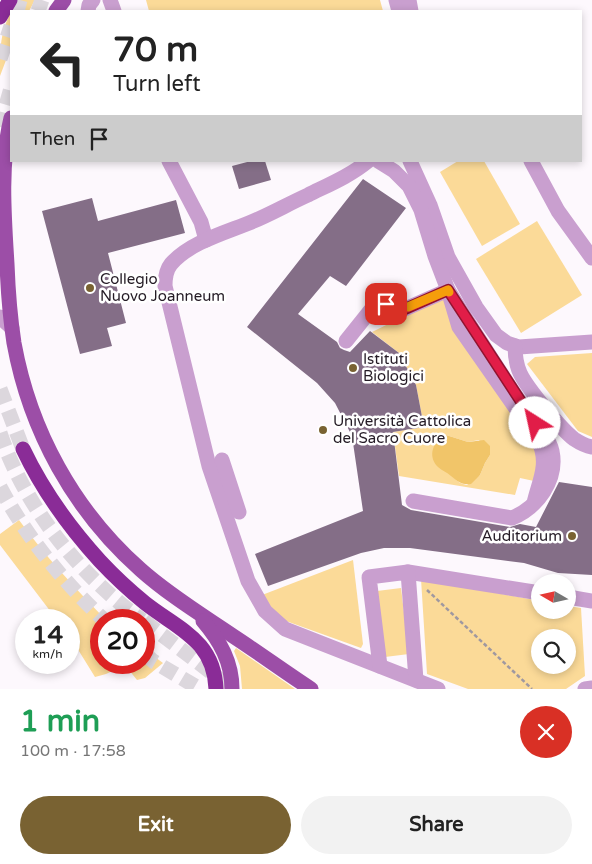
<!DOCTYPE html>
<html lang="en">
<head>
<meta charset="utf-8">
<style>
  :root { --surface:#fff; --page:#f2f2f2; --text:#222; --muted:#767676; --accent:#796232 }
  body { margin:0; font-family:"Varela Round",sans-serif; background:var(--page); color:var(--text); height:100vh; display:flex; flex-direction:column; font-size:19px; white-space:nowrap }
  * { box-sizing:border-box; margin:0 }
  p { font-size:16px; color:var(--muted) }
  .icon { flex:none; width:28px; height:28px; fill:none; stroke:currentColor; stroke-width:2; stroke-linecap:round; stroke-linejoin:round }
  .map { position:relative; height:689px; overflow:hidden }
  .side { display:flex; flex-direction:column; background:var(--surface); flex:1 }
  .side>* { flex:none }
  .banner { position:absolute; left:10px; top:10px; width:572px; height:152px; border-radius:0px; box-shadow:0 2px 8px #0003; background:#fff; color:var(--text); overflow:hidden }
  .needle { width:32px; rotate:279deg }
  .tools { position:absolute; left:531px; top:574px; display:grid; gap:10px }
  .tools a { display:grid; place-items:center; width:45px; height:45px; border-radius:50%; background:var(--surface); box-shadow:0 2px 8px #0003; font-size:25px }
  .speed { position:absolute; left:15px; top:609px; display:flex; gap:10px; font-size:25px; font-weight:700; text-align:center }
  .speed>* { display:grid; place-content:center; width:65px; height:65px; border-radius:50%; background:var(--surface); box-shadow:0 2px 8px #0003; line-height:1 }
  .speed small { font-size:12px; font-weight:400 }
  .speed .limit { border:8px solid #d22; background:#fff; color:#111 }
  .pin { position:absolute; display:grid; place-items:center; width:42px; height:42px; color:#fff; margin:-21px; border-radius:10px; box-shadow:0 2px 8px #0006 }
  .me { position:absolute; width:55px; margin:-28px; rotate:325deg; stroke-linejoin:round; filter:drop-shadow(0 0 4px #0008) }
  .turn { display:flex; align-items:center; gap:18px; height:105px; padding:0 20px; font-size:22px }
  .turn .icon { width:65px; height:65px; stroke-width:2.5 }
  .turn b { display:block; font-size:35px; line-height:42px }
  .then { display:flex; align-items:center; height:48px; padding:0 20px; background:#0003; gap:10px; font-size:19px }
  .round { display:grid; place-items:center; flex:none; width:52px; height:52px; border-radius:26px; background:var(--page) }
  .overview { display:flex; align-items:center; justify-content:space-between; height:85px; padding:0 20px }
  h1 { font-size:30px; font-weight:800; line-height:38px; color:#1e9e55 }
  .action { display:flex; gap:10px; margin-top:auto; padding:10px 20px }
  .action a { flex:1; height:58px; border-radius:30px; background:var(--accent); color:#fff; font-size:20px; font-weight:800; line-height:58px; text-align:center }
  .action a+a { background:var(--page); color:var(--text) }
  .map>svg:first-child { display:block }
  .green { fill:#fbda98; fill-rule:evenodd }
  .water { fill:#f1c569 }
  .building { fill:#846e87 }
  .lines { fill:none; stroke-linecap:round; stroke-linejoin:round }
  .highway-tunnel { stroke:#dcd7dd; stroke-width:15; stroke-dasharray:15 8; stroke-linecap:butt }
  .path { stroke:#9f98a0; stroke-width:2.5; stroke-dasharray:4 2.5; stroke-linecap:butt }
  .minor { stroke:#c99fcf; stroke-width:15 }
  .major { stroke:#9c4ea7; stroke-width:15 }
  .highway { stroke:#8a2c97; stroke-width:15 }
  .route-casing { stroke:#92132f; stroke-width:12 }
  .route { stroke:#e11d48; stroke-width:9 }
  .slow { stroke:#f59e0b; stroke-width:9 }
  .poi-dot { fill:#796232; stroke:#fff; stroke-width:2 }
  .labels { text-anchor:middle; stroke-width:5; stroke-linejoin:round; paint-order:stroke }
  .poi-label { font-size:15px; fill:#241b25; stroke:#fff; text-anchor:start }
</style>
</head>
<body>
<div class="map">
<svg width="592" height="689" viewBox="0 0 592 689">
  <rect width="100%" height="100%" fill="#fdf8fd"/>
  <!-- green -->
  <g class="green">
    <path d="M18,0H35L29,11H11V47L0,76C0,43 0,28 18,0Z"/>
    <path d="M146,0H380L383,11H149Z"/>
    <path d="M458,161H484L520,224L482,246L440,172Z"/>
    <path d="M537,221L582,295L521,333L476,259Z"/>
    <path d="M441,298L446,301L535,445L539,459L534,481L520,478L515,495L399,476L393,432L424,427L416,385L399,353L372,332ZM446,435L468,442L479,440L490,455L485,463L480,475L467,485C444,481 448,453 446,435Z"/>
    <path d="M592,353V437L578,431L527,364L535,357Z"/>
    <path d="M19,520C45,556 75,588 106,620H101V662H144V649L163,663L145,678L137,680L125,665L106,674L95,677L69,635V620H57L0,545V534Z"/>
    <path d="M353,560L363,644L361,648L286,621L274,611L262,595Z"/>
    <path d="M421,579L540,601V610H568V606L581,608L585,676L566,689H468L427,674ZM540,638H568V665H540Z"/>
    <path d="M401,588L409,654L385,657L377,591Z"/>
    <path d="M236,648L295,689H242L240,666L234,651Z"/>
  </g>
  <!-- water -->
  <path class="water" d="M446,435L468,442L484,440L490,446V455L485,463L480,475L471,484C462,485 458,482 451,476C447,472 442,471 438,467C427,456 433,441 446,435Z"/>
  <!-- building -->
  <g class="building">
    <path d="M251,161H265L271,180L239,189L232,166Z"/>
    <path d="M363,179L406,208L346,286L330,276L298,314L337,342L340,348L344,350L350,352L370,331L399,353L416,385L424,427L393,432L402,505L411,510L510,527L520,524L536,527L559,482L592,487V575L558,573L524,563L410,548H384L361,553L268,586L255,554L363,511L352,436L335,403L317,383L247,327Z"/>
    <path d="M92,198L98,221L176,200L185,233L108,253L126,323L107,328L112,346L80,354L42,211Z"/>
  </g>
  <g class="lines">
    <!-- highway-tunnel -->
    <g class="highway-tunnel">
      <path d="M17,11L20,0"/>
      <path d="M38,11L42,0"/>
      <path d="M0,59L11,26"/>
      <path d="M0,127L11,88"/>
      <path d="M0,389L23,449"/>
      <path d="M0,433C25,507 79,575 142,620"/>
      <path d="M0,487C27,538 63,581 104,620"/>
      <path d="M144,621L233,689"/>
      <path d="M144,653L153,661L200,689"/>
    </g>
    <!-- path -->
    <path class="path" d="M427,590L532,689"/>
    <!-- minor -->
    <g class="minor">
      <path d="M110,0L114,11"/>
      <path d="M396,0L399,11"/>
      <path d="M409,0L411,11"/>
      <path d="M88,11L89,5L93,0"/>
      <path d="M169,161L201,222L206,240"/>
      <path d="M368,161C350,176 328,185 308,195C288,204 269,215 249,223C224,233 189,243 171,264C166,270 165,278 165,286L209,466L248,581L265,611L285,629L438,689"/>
      <path d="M410,161L430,205L448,257L476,307L496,335L507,343L519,347L592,342"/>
      <path d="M531,161L558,211L592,258"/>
      <path d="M0,317L12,328"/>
      <path d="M346,341L374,306L386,304L405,309L448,290L435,256L421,210L409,186L394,171L378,161"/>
      <path d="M515,346C515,356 516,364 520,373C527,388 561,429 574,439C580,443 586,446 592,447"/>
      <path d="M222,460L239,512"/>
      <path d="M413,501L512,518C537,508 558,480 552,451C548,435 534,422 525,409C498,370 473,330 448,290L459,327L538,440C550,463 539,481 534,503"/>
      <path d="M408,572L540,593"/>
      <path d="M568,597L592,601"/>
      <path d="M380,666L369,577L408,572L416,680"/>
      <path d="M585,689L592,688"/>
    </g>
    <!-- major -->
    <g class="major">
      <path d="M56,11L64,0"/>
      <path d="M11,118C0,164 4,216 7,264C8,291 10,317 14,343C30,431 74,511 141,570C169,595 202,615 233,636C259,653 285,672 311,689"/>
      <path d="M203,621C220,641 232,662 232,689"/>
    </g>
    <!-- highway -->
    <g class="highway">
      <path d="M0,17L10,0"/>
      <path d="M23,449C43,491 69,527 100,561C114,576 129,590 145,603C178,629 214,640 216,689"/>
    </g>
  </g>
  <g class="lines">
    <defs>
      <path id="route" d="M386,304L405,309L448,290L535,423"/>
    </defs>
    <!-- route casing -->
    <use href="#route" class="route-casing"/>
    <!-- route -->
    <use href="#route" class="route"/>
    <!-- slow -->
    <path class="slow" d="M408,307L448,290L449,292"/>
  </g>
  <!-- markers -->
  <g class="poi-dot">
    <circle cx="90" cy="288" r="5"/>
    <circle cx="353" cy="368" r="5"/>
    <circle cx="323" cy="430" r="5"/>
    <circle cx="572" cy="536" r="5"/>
  </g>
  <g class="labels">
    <!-- poi labels -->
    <g class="poi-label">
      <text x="100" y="284">Collegio<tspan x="100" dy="17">Nuovo Joanneum</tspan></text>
      <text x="363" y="364">Istituti<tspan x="363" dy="17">Biologici</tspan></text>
      <text x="333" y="426">Università Cattolica<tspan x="333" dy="17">del Sacro Cuore</tspan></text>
      <text x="562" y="541" text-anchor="end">Auditorium</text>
    </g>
  </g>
</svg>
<div class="tools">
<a><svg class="needle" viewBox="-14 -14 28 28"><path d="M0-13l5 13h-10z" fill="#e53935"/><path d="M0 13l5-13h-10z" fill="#767676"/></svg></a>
<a><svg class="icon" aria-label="search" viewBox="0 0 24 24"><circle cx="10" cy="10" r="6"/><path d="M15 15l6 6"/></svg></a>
</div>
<div class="speed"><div>14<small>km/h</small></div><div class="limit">20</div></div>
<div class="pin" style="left:386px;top:304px;background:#d93025"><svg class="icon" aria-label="arrive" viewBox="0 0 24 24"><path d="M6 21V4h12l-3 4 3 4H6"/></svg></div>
<svg class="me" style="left:535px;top:423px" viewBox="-20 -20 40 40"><circle r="19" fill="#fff"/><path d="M0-13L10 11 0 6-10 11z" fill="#e11d48"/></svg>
<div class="banner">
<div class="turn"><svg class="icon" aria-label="left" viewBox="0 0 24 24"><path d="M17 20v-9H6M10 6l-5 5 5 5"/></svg><div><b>70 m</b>Turn left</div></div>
<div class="then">Then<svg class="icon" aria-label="arrive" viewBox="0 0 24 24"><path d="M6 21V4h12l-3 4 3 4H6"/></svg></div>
</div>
</div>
<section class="side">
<div class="overview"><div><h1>1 min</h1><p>100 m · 17:58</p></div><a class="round" style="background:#d93025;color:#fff"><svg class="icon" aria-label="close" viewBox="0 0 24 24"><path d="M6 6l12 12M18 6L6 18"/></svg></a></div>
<div class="action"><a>Exit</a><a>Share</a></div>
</section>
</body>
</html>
